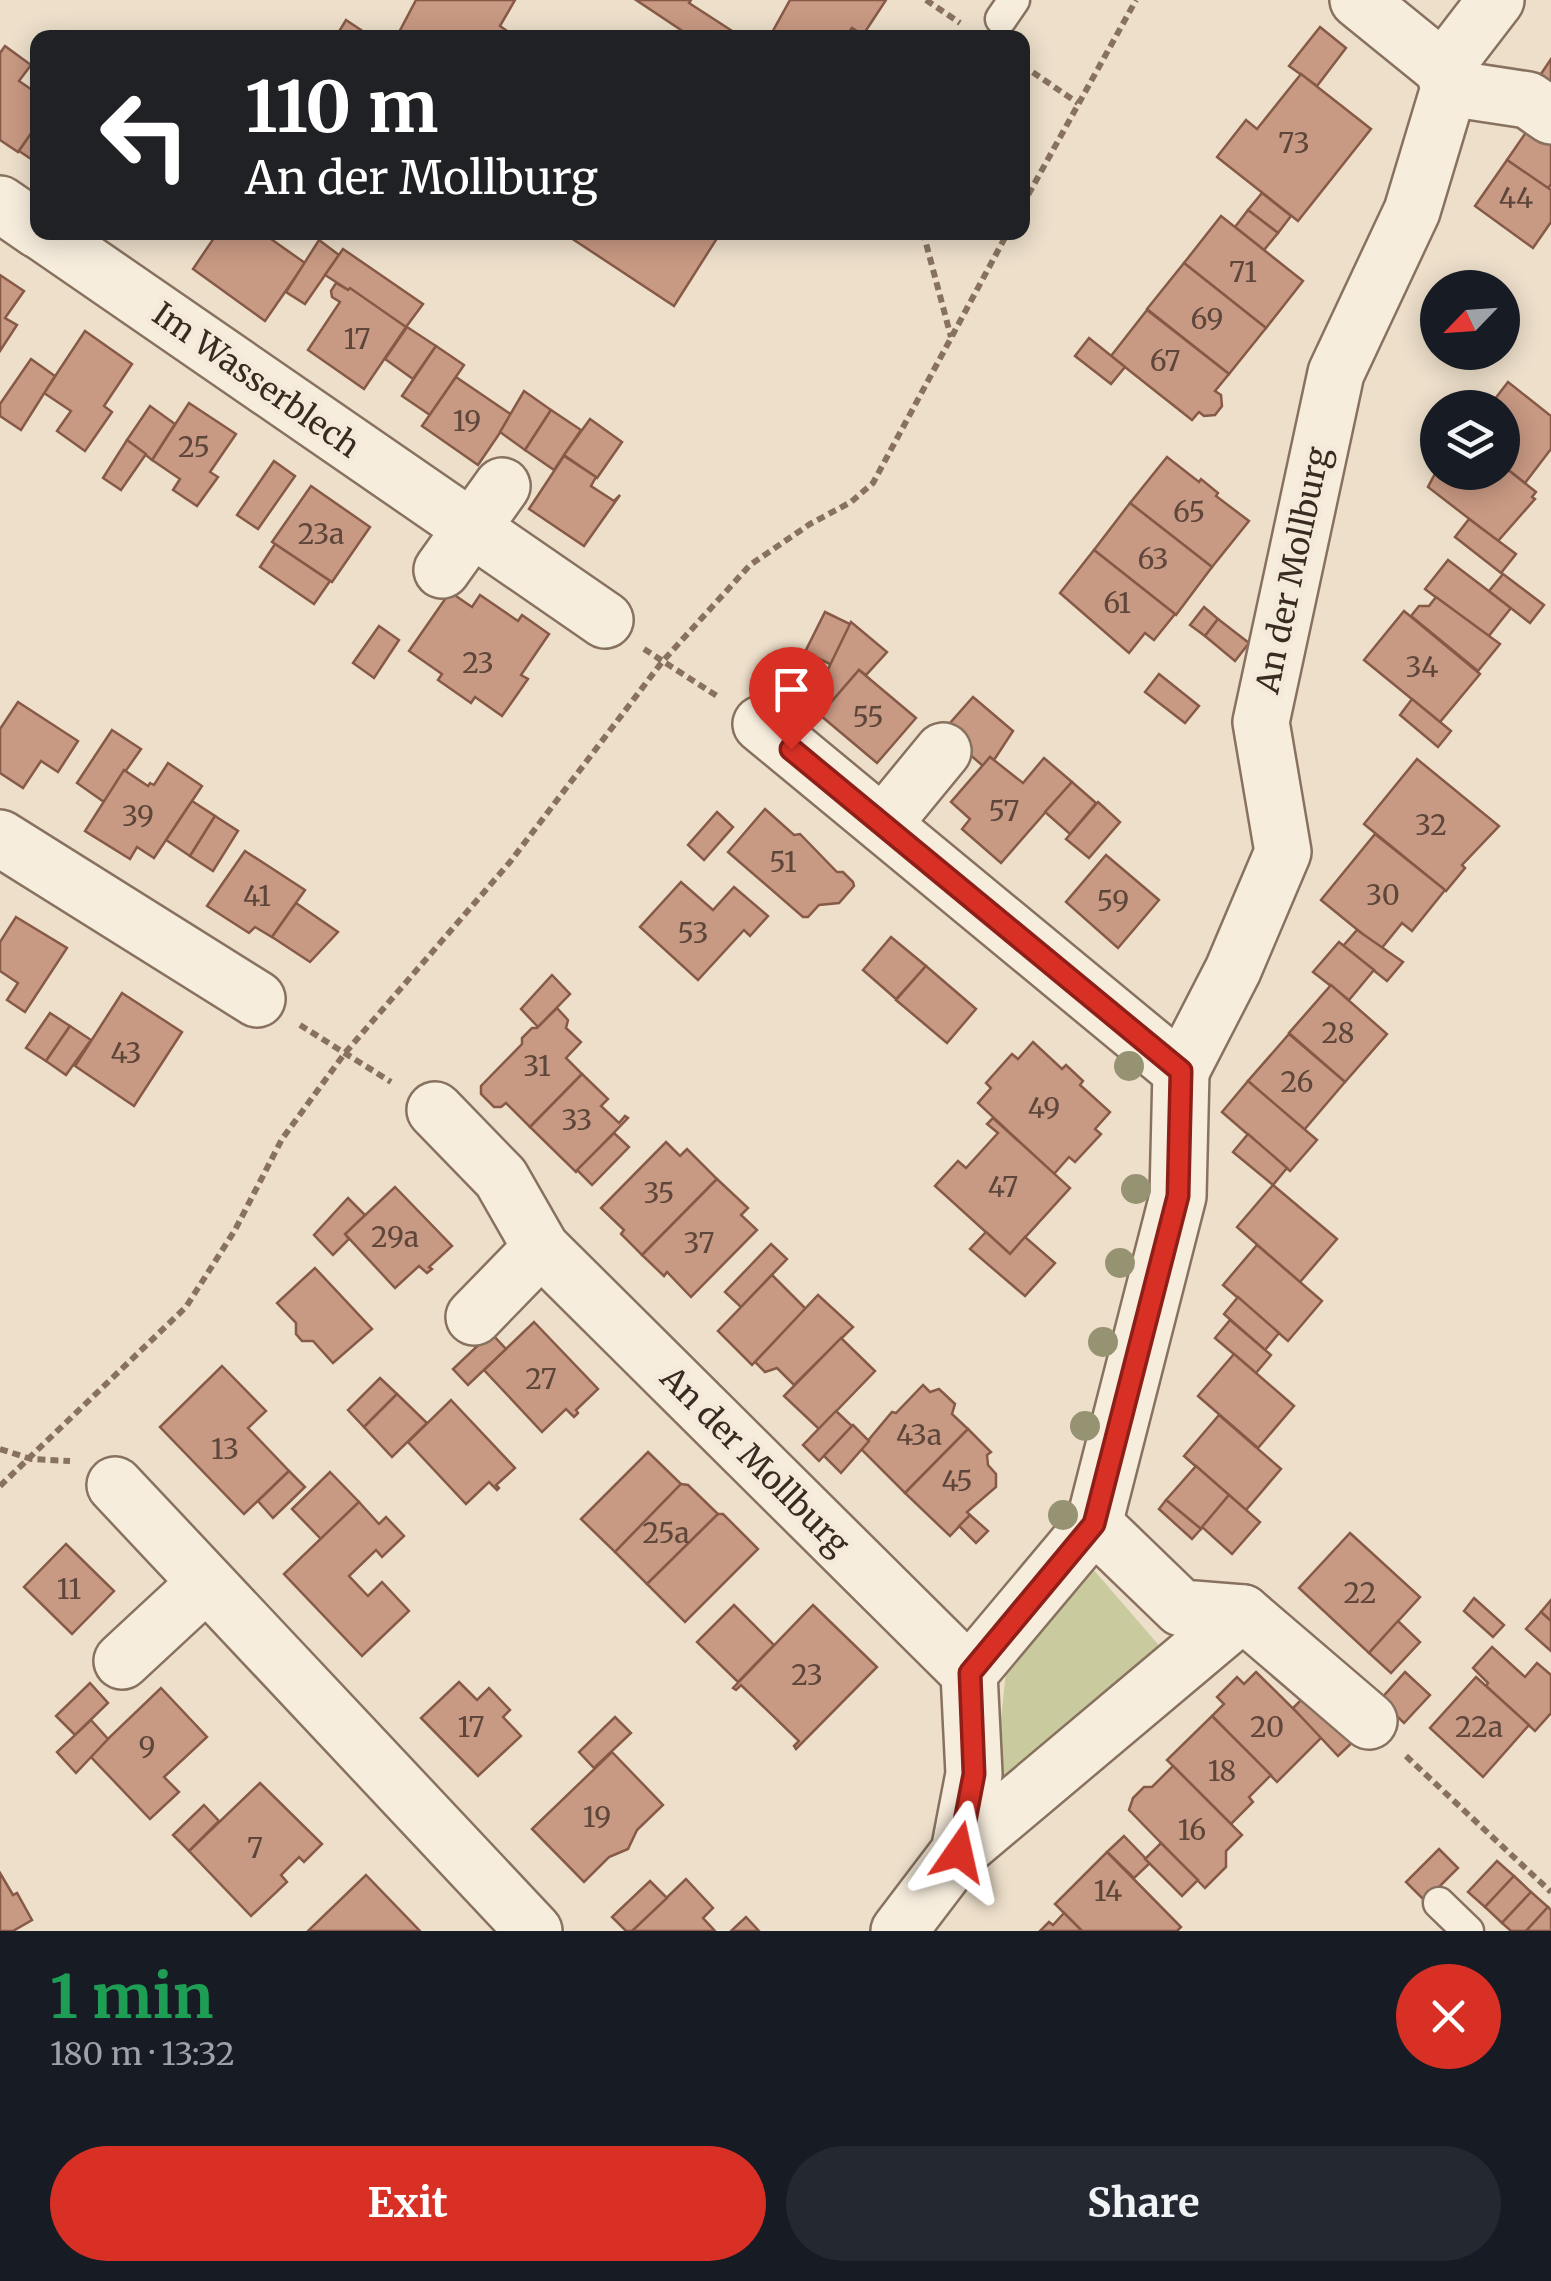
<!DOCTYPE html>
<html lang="en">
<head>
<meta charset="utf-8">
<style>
  :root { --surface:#171b24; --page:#242831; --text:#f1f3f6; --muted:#9ea1a6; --accent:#d93025 }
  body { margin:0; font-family:Merriweather,serif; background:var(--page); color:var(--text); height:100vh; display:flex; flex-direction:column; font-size:38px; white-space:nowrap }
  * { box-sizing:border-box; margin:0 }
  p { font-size:32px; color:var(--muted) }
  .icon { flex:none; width:55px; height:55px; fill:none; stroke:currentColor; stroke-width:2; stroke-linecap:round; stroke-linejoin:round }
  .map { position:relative; height:1931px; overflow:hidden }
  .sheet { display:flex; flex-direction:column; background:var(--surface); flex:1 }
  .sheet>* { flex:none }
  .guide { position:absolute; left:30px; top:30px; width:1000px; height:210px; border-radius:20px; box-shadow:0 5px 25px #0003; background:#202124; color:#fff; overflow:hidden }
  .needle { width:65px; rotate:245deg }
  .buttons { position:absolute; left:1420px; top:270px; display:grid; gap:20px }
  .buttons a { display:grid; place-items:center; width:100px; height:100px; border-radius:50%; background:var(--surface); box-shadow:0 5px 25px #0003; font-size:50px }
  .pin { position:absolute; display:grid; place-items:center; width:85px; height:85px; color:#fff; margin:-102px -42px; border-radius:50% 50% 50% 0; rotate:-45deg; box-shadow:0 0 10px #0007 }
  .pin .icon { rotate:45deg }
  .me { position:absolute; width:110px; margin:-55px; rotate:11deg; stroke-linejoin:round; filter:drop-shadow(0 0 8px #0008) }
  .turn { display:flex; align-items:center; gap:35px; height:210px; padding:0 50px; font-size:45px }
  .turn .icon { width:130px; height:130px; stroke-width:2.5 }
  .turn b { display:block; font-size:70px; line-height:85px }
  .round { display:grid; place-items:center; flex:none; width:105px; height:105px; border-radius:52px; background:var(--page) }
  .headline { display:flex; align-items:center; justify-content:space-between; height:170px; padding:0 50px }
  h1 { font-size:60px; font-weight:700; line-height:75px; color:#1e9e55 }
  .primary-button { display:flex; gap:20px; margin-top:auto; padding:20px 50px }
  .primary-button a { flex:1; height:115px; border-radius:60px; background:var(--accent); color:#fff; font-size:40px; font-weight:700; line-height:115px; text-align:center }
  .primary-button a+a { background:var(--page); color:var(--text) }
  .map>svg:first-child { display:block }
  .green { fill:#c9ca9e }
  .building { fill:#c89983; stroke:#865a47; stroke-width:2.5 }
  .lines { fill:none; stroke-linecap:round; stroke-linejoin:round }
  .service-casing { stroke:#88725f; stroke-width:35 }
  .minor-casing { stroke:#88725f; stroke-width:60 }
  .path { stroke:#88725f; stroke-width:6; stroke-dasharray:8 5; stroke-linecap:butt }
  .service { stroke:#f7eddd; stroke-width:30 }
  .minor { stroke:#f7eddd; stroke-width:55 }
  .tree { fill:#969372 }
  .route-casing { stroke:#8d1f18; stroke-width:25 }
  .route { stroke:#d93025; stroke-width:18 }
  .labels { text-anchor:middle; stroke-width:10; stroke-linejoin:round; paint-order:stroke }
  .number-label { font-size:28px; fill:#5e463a }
  .street-label { font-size:32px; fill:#3a2b22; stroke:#f4eada }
</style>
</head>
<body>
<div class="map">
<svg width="1551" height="1931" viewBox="0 0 1551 1931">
  <rect width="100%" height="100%" fill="#eddfca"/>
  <!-- green -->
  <path class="green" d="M1092,1568L1163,1650L994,1789L1007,1662Z"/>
  <!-- building -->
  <g class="building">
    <path d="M416,0H515L500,26L513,35L396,38Z"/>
    <path d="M636,0H691L689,3L743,38H693Z"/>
    <path d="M790,0H886L863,35L852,28L845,38H769Z"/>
    <path d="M346,20L373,38H335Z"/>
    <path d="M1320,27L1346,48L1317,86L1289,66Z"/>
    <path d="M5,46L31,65L19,81L38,94V124L18,152L0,140V53Z"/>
    <path d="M1551,59V89L1537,80Z"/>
    <path d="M1301,74L1371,129L1298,221L1217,157L1246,120L1257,129Z"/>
    <path d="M1529,128L1551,142V184L1548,189L1507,160Z"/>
    <path d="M34,129L38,131V155L34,161L19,151Z"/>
    <path d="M1507,160L1551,190V222L1533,248L1475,206Z"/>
    <path d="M1262,193L1291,216L1278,233L1248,210Z"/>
    <path d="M1248,210L1278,233L1264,250L1235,227Z"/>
    <path d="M1221,216L1303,281L1266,328L1184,263Z"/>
    <path d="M218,232H261L305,263L265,321L193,269Z"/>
    <path d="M562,232H721L674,306Z"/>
    <path d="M319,240L339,255L305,304L286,292Z"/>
    <path d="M343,249L423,304L406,327L325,275Z"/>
    <path d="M1184,263L1266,328L1229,374L1147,309Z"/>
    <path d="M0,275L24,291L5,318L17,325L0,351Z"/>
    <path d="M336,283L348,290L350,288L406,327L364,389L308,350L340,302L332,297L331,291Z"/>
    <path d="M1147,310L1229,374L1215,391L1221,395L1222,406L1215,415L1204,416L1199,412L1192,420L1111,356Z"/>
    <path d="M407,327L436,346L413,379L385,359Z"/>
    <path d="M85,331L132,364L104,406L112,412L85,451L57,431L71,411L44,393Z"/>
    <path d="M1089,338L1125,367L1111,384L1075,356Z"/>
    <path d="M436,346L464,365L430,415L402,396Z"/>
    <path d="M31,359L55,376L21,430L0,416V404Z"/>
    <path d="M456,377L512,415L478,465L422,426Z"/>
    <path d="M1508,382L1551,416V449L1525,483L1502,465V408H1488Z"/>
    <path d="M524,391L551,410L525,450L500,432Z"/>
    <path d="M189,403L236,434L210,472L218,477L197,506L173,490L180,479L152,460Z"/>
    <path d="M150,406L175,424L152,460L127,440Z"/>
    <path d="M551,410L581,430L554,470L525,450Z"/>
    <path d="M590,419L622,442L597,478L564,455Z"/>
    <path d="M127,440L146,454L121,490L103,478Z"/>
    <path d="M564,456L596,477L591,486L614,501L620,495L584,546L529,509Z"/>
    <path d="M1167,457L1199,482L1201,479L1218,493L1216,496L1249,521L1212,567L1130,503Z"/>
    <path d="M274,461L295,476L258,529L237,515Z"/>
    <path d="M1502,465L1536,492L1532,497L1535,499L1498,541L1428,487L1438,468V472H1502Z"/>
    <path d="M311,486L370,527L332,582L272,542Z"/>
    <path d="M1130,503L1212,567L1176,615L1094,550Z"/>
    <path d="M1469,519L1516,554L1501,573L1455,537Z"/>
    <path d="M275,544L330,581L314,604L260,567Z"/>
    <path d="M1094,550L1175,614L1154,640L1145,633L1129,653L1060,593Z"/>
    <path d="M1448,560L1511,608L1488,637L1425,589Z"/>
    <path d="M1503,574L1544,605L1530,623L1489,591Z"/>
    <path d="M450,592L472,607L480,595L518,621L522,615L549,634L521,675L528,679L502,716L475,697L471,703L438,680L442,674L409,651Z"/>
    <path d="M1436,597L1500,644L1478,671L1411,616L1419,606H1429Z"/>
    <path d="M1204,607L1218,619L1205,636L1190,625Z"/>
    <path d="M1404,611L1480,674L1440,722L1364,660Z"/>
    <path d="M825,612L852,625L832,665L805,652Z"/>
    <path d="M1218,619L1249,643L1235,661L1205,636Z"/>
    <path d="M851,622L887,652L866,675L859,670L826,708L814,698Z"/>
    <path d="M379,626L399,640L374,678L353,663Z"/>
    <path d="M859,670L916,718L877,763L820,715Z"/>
    <path d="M1159,674L1199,706L1185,723L1145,692Z"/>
    <path d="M973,697L1013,731L994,760L990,757L983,766L943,731Z"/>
    <path d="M1412,699L1451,731L1438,747L1400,715Z"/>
    <path d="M18,702L78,741L58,772L41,761L23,788L0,773V729Z"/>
    <path d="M112,730L141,749L104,802L77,783Z"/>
    <path d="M990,757L1023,783L1044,758L1072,782L1001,863L962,829L970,819L951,802Z"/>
    <path d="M1417,759L1499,826L1462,865L1465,868L1446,891L1364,824Z"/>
    <path d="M168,763L202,786L154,858L137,847L130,859L85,831L124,770L148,786L150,783L154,785Z"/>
    <path d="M1072,782L1096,803L1070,834L1045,812Z"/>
    <path d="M192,801L215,816L190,856L166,840Z"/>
    <path d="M1098,802L1120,822L1089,858L1066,839Z"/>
    <path d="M765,809L794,835L800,834L837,872H843L853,882L854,886L839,903L819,905L808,917H803L728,852Z"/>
    <path d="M717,812L733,827L704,860L688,845Z"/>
    <path d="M215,816L238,831L213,871L190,856Z"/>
    <path d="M1375,834L1445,890L1412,931L1402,923L1381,949L1321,900Z"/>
    <path d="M245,851L305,890L272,937L255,927L249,933L207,906Z"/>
    <path d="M1106,855L1159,900L1118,948L1066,902Z"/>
    <path d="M681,882L713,910L734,887L768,916L750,936L744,930L698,980L640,927Z"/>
    <path d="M296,903L338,932L310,962L272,937Z"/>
    <path d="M16,917L67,948L25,1012L7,1000L18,983L0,971V942Z"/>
    <path d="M1357,930L1403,962L1387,981L1343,946Z"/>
    <path d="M891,937L926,966L896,999L863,970Z"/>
    <path d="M1339,942L1374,970L1349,1000L1313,972Z"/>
    <path d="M926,966L976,1009L947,1043L896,1000Z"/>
    <path d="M552,975L570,994L538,1027L521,1009Z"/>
    <path d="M1331,985L1387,1034L1345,1082L1289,1033Z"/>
    <path d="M122,993L182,1032L134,1106L75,1066Z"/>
    <path d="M557,1008L568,1020L566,1028L581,1042L566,1058L582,1074L530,1127L506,1103L501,1107H494L481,1094V1086L522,1044V1038L532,1028H537Z"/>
    <path d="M50,1013L70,1026L46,1061L26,1048Z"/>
    <path d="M70,1026L91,1040L66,1075L46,1061Z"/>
    <path d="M1289,1034L1345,1082L1304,1130L1248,1081Z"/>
    <path d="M1033,1042L1062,1069L1066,1065L1083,1081L1080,1085L1110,1112L1095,1129L1101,1134L1075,1162L1069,1157L1054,1174L978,1103L991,1088L986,1083L1012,1054L1018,1059Z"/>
    <path d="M582,1074L608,1099L601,1106L619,1123L625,1116L628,1118L576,1172L530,1127Z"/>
    <path d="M1248,1081L1317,1140L1290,1171L1222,1112Z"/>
    <path d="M993,1118L1070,1188L1010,1254L935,1186L958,1161L966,1168L998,1133L987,1124Z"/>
    <path d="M614,1133L629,1147L592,1185L577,1170Z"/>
    <path d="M1248,1134L1287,1168L1273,1185L1233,1152Z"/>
    <path d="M666,1142L680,1156L687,1149L717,1179L642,1255L621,1234L624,1230L601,1208Z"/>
    <path d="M717,1179L748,1208L741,1215L757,1230L691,1297L667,1272L664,1276L642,1255Z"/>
    <path d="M1273,1185L1337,1239L1300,1282L1237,1227Z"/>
    <path d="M395,1187L452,1246L429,1267L432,1269L427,1273L419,1266L395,1288L345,1234Z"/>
    <path d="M348,1198L365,1215L345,1234L349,1239L333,1255L314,1235Z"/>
    <path d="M986,1232L1010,1254L1025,1237L1055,1263L1025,1296L970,1249Z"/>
    <path d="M771,1244L787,1259L741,1307L725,1292Z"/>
    <path d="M1257,1245L1322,1301L1288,1341L1223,1285Z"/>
    <path d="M315,1268L372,1329L333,1363L313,1341H302L296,1334V1323L277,1303Z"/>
    <path d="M772,1275L806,1309L752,1365L718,1331Z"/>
    <path d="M818,1295L853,1327L794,1385L777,1368L765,1372L755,1362Z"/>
    <path d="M1238,1297L1279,1333L1265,1350L1224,1314Z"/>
    <path d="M1230,1320L1271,1355L1256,1373L1215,1338Z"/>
    <path d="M534,1322L598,1389L576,1410L578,1413L574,1417L566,1409L542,1432L484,1370Z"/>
    <path d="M491,1333L506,1349L468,1385L453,1369Z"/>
    <path d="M841,1338L875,1371L819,1429L784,1396Z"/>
    <path d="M1234,1354L1294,1406L1258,1448L1198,1396Z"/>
    <path d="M222,1366L266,1411L248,1428L289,1471L244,1514L160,1427Z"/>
    <path d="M380,1378L397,1394L364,1427L348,1410Z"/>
    <path d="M923,1385L930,1392L939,1389L955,1404L952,1414L968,1429L905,1493L861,1449L892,1412L896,1413Z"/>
    <path d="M397,1394L427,1423L392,1457L364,1427Z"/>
    <path d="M451,1400L515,1468L496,1485L499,1488L497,1490L489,1482L466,1504L408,1442Z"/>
    <path d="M836,1411L852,1426L819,1461L803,1445Z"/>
    <path d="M1219,1415L1281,1469L1246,1510L1184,1456Z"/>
    <path d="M853,1425L869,1441L841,1473L824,1456Z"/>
    <path d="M968,1429L991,1452L987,1455L988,1465L996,1474V1487L967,1512L970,1515L950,1536L905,1493Z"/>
    <path d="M648,1452L681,1484L615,1552L581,1519Z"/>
    <path d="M1196,1466L1229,1495L1201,1529L1166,1500Z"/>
    <path d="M289,1471L305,1487L273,1518L258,1501Z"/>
    <path d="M330,1472L359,1502L321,1539L292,1509Z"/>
    <path d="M681,1484L688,1485L718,1514L647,1584L615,1552Z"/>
    <path d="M1229,1495L1260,1522L1232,1554L1202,1527Z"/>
    <path d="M1166,1500L1201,1529L1192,1539L1159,1509Z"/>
    <path d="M359,1502L379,1524L386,1517L404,1536L382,1557L376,1550L349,1576L368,1596L382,1582L409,1611L362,1656L284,1574Z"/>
    <path d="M718,1514H723L758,1549L685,1622L647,1584Z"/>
    <path d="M970,1515L988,1531L976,1543L959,1526Z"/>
    <path d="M1350,1533L1420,1597L1369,1653L1299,1588Z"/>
    <path d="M66,1544L114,1591L72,1634L24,1587Z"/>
    <path d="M1474,1598L1504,1625L1493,1637L1464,1611Z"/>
    <path d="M1551,1600V1621L1541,1612Z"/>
    <path d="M734,1605L774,1645L738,1682L697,1642Z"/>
    <path d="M813,1605L877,1667L796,1749L794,1746L799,1741L741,1685L736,1690L733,1688Z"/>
    <path d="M1541,1612L1551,1621V1651L1526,1629Z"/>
    <path d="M1398,1621L1420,1642L1391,1673L1369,1653Z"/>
    <path d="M1492,1647L1525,1677L1537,1663L1551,1675V1713L1535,1731L1486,1686L1488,1683L1473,1668Z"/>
    <path d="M1256,1672L1322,1737L1277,1782L1212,1716L1224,1704L1217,1697L1237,1677L1244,1684Z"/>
    <path d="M1405,1672L1430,1695L1404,1723L1380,1700Z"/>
    <path d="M1476,1677L1529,1725L1483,1777L1430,1728Z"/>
    <path d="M459,1682L477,1700L489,1688L510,1710L503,1717L521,1736L478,1776L421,1718Z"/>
    <path d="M90,1683L108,1703L75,1735L56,1716Z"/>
    <path d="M161,1688L207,1737L164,1777L179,1792L150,1819L90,1756Z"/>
    <path d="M1311,1690L1358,1737L1338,1756L1293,1708Z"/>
    <path d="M1212,1716L1271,1775L1249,1797L1253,1802L1231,1824L1167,1760Z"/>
    <path d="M615,1717L631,1733L594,1768L579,1752Z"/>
    <path d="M91,1720L108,1739L76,1773L57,1752Z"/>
    <path d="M612,1752L663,1805L637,1830L628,1849L609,1857L584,1882L532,1829Z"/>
    <path d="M1173,1766L1242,1835L1226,1851V1867L1205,1888L1129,1810L1133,1798L1144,1787H1152Z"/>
    <path d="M260,1783L322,1844L304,1862L299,1857L281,1875L287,1882L251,1916L189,1851Z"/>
    <path d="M204,1805L219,1821L189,1851L173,1835Z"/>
    <path d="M1124,1836L1150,1863L1134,1878L1107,1852Z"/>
    <path d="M1161,1843L1198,1880L1182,1896L1145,1859Z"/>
    <path d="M1439,1849L1458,1868L1425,1901L1406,1882Z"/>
    <path d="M1107,1852L1181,1927L1177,1931H1082L1055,1904Z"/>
    <path d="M1497,1861L1514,1876L1485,1907L1468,1892Z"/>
    <path d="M0,1873L13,1895L17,1893L32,1920L13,1931H0Z"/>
    <path d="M366,1875L420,1931H308Z"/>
    <path d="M1514,1876L1531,1892L1502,1923L1485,1907Z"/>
    <path d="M686,1879L713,1908L703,1918L715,1931H632Z"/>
    <path d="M650,1881L667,1898L632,1931H626L612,1917Z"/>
    <path d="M1531,1892L1548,1907L1526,1931H1511L1502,1923Z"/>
    <path d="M1548,1907L1551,1910V1931H1526Z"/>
    <path d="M1064,1913L1082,1931H1040L1049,1922L1053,1925Z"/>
    <path d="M746,1917L759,1931H731Z"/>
  </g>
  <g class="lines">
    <defs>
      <g id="service">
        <path d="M1001,19L1014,0"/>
        <path d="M1439,1903L1468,1931"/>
      </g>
      <g id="minor">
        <path d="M1443,69L1496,0"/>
        <path d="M1449,88L1528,100L1551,116"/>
        <path d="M0,204L38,230"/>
        <path d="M42,232L605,620"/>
        <path d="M442,570L502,486"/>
        <path d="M761,724L1181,1071L1178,1196L1094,1524"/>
        <path d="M883,824L943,751"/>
        <path d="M0,838L257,999"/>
        <path d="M1181,1071L1233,970L1283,852L1261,722L1336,373L1412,211L1449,88L1443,69L1358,0"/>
        <path d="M435,1110L501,1178L541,1248L969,1673"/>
        <path d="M474,1317L541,1248"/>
        <path d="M115,1485L534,1931"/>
        <path d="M1243,1613L1369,1721"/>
        <path d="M122,1661L205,1584"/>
        <path d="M899,1931L959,1852L1243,1613L1181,1608L1094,1524L969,1673L974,1774L959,1852"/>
      </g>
    </defs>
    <!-- service casing -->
    <use href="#service" class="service-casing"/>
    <!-- minor casing -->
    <use href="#minor" class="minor-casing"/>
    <!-- path -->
    <g class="path">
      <path d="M926,0L960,23"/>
      <path d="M1022,65L1078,103"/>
      <path d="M1022,206L1136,0"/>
      <path d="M923,232L951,337"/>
      <path d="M644,649L717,696"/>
      <path d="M300,1025L391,1082"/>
      <path d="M0,1449L31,1459L70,1461"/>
      <path d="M0,1486L186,1307L235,1230L282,1139L345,1053L510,862L662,662L750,565L810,524L851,502L873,483L1008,232"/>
      <path d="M1406,1756L1551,1892"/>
    </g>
    <!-- service -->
    <use href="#service" class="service"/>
    <!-- minor -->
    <use href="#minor" class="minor"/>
  </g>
  <!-- trees -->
  <g class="tree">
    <circle cx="1129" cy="1066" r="15"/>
    <circle cx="1136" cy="1189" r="15"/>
    <circle cx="1120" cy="1263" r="15"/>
    <circle cx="1103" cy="1342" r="15"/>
    <circle cx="1085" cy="1426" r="15"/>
    <circle cx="1063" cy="1515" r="15"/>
  </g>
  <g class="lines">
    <defs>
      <path id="route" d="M791,749L1181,1071L1178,1196L1094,1524L970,1673L974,1774L959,1852"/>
    </defs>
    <!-- route casing -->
    <use href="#route" class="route-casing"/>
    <!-- route -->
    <use href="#route" class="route"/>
  </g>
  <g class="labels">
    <!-- number labels -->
    <g class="number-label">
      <text x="1294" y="153">73</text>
      <text x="1516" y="208">44</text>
      <text x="1243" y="282">71</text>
      <text x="1207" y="329">69</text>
      <text x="357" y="349">17</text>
      <text x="1165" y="371">67</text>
      <text x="467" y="431">19</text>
      <text x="194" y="457">25</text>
      <text x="1189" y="522">65</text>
      <text x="321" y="544">23a</text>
      <text x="1153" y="569">63</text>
      <text x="1117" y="613">61</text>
      <text x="478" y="673">23</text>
      <text x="1422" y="677">34</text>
      <text x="868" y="727">55</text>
      <text x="1004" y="821">57</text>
      <text x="138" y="826">39</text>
      <text x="1431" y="835">32</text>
      <text x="783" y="872">51</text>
      <text x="1383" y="905">30</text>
      <text x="257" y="906">41</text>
      <text x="1113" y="911">59</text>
      <text x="693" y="943">53</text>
      <text x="1338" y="1043">28</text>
      <text x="126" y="1063">43</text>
      <text x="537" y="1076">31</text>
      <text x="1297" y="1092">26</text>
      <text x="1044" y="1118">49</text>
      <text x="577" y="1130">33</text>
      <text x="1003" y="1197">47</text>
      <text x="659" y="1203">35</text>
      <text x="395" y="1247">29a</text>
      <text x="699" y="1253">37</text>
      <text x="541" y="1389">27</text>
      <text x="919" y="1445">43a</text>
      <text x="225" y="1459">13</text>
      <text x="957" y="1491">45</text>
      <text x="666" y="1543">25a</text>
      <text x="69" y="1599">11</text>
      <text x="1360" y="1603">22</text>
      <text x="807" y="1685">23</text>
      <text x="471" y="1737">17</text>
      <text x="1267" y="1737">20</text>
      <text x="1479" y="1737">22a</text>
      <text x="147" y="1757">9</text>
      <text x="1222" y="1781">18</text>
      <text x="597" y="1827">19</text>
      <text x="1192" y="1840">16</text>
      <text x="255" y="1858">7</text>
      <text x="1108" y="1901">14</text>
    </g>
    <!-- street labels -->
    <g class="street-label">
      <text transform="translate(256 380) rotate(35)" y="11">Im Wasserblech</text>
      <text transform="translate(1293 570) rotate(-78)" y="11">An der Mollburg</text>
      <text transform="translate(755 1461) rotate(45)" y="11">An der Mollburg</text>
    </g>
  </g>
</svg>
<div class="buttons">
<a><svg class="needle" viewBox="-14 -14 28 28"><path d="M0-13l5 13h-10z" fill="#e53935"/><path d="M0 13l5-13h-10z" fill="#9ea1a6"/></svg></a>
<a><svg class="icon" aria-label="layers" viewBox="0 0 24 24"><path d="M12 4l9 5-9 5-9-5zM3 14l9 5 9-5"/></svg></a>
</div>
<div class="pin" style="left:791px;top:749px;background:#d93025"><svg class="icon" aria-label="arrive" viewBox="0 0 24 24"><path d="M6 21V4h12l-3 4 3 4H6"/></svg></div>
<svg class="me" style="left:959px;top:1852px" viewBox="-20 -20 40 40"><path d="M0-17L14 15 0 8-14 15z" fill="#d93025" stroke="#fff" stroke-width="4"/></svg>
<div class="guide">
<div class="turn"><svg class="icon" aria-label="left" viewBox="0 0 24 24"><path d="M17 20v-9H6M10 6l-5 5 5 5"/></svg><div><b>110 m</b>An der Mollburg</div></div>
</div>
</div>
<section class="sheet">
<div class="headline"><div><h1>1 min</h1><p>180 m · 13:32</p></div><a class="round" style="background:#d93025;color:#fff"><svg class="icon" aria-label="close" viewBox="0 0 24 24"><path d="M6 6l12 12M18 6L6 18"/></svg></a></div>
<div class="primary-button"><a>Exit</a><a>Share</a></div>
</section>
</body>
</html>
